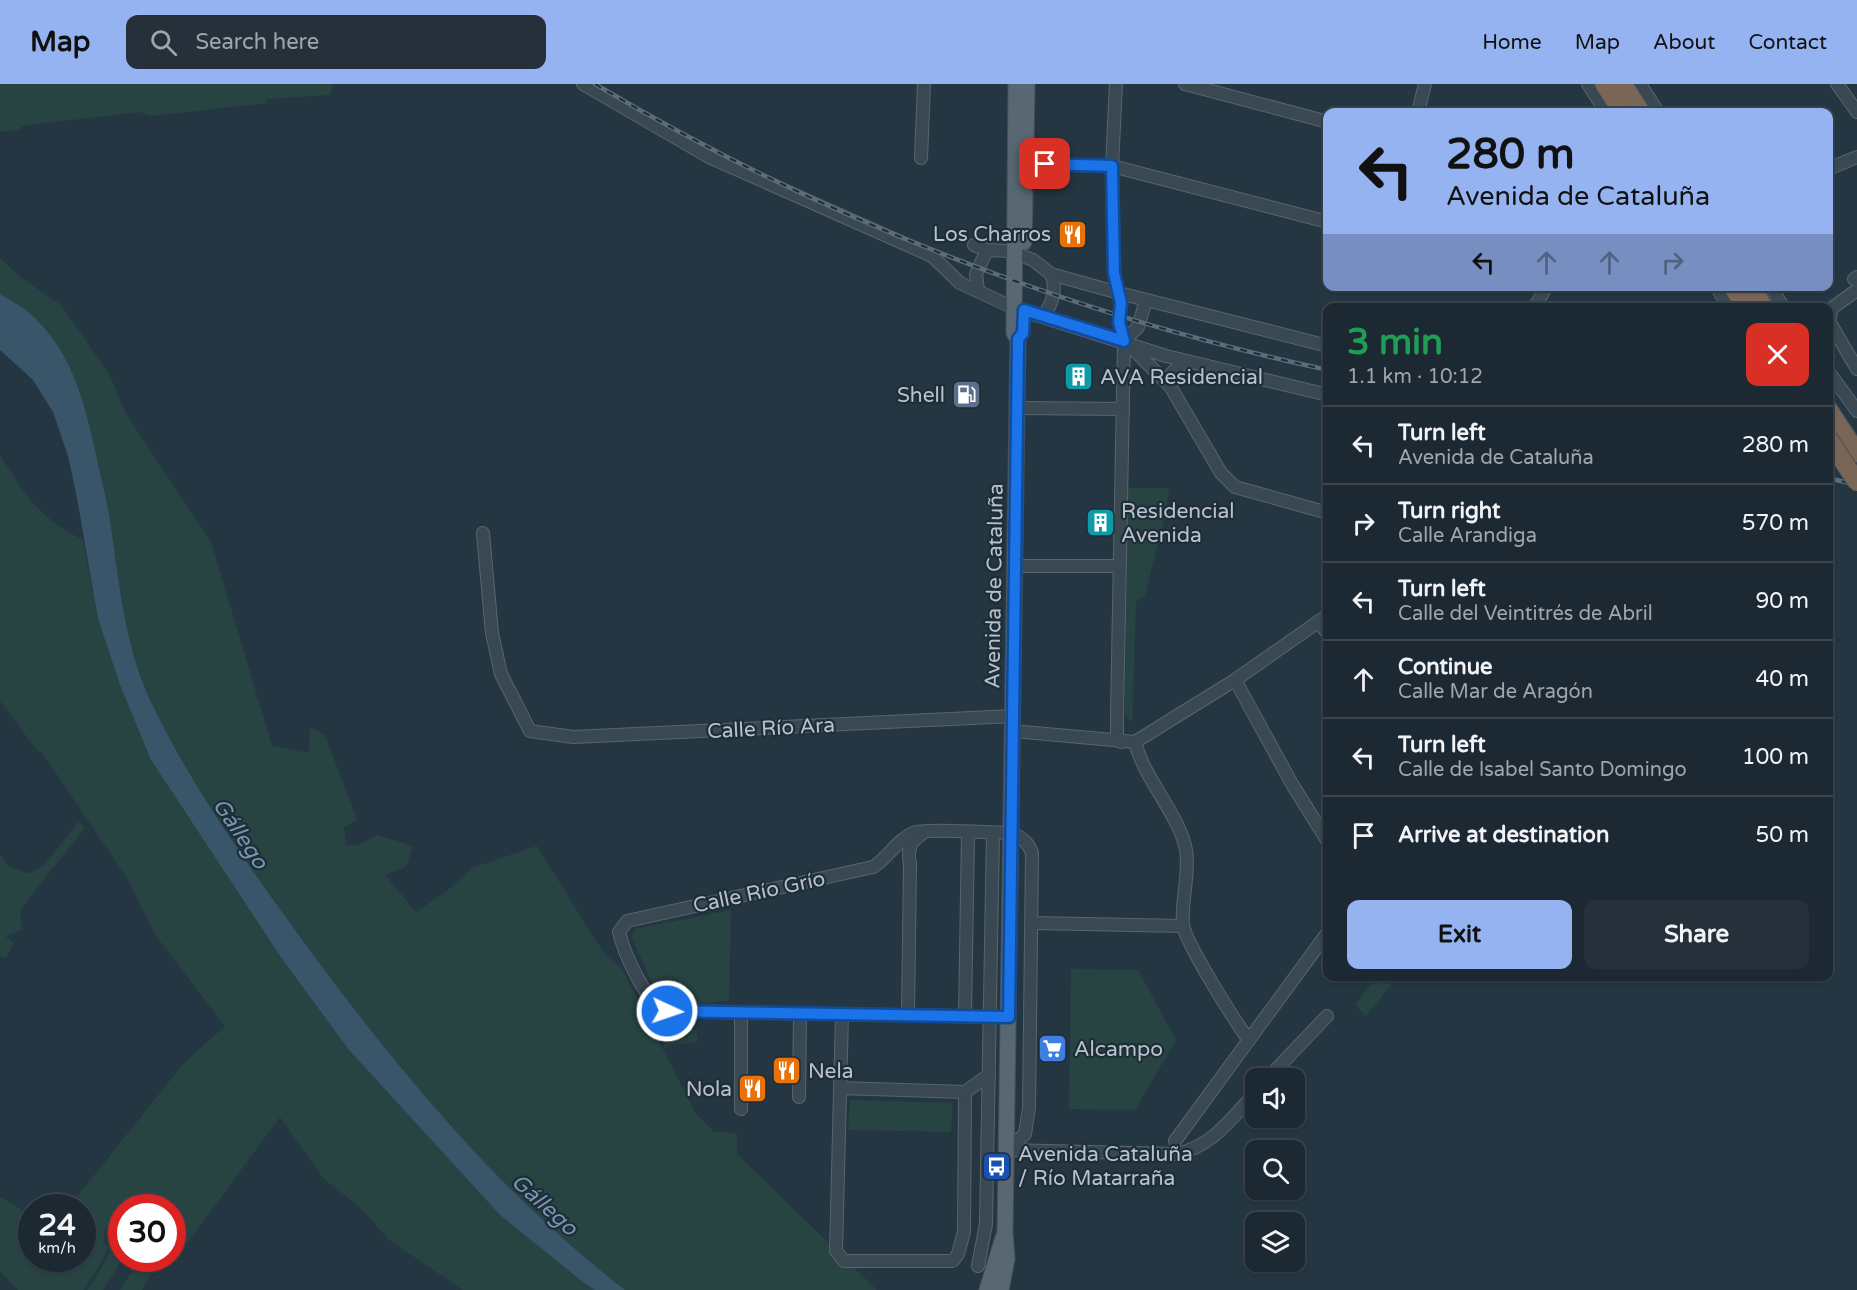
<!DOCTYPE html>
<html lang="en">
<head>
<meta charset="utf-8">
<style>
  :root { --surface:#1c2832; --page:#25303a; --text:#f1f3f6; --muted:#a0a6ac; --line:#3a444d; --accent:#95b2f1 }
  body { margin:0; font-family:"Varela Round",sans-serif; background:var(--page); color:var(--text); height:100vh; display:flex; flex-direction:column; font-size:22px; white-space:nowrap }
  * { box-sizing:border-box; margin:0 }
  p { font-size:20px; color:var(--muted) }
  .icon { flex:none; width:33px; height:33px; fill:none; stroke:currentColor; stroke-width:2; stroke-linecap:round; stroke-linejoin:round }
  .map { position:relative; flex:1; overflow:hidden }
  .drawer { position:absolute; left:1323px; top:219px; width:510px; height:678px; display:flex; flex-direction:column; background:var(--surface); border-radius:12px; box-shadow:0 2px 4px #0004,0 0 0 2px var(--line) }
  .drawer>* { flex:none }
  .hud { position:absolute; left:1323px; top:24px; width:510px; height:183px; border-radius:12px; box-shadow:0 2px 4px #0004,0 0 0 2px var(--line); background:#95b2f1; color:#111; overflow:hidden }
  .tools { position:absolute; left:1245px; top:984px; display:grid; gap:12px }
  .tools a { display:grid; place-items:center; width:60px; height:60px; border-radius:12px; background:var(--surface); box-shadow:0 2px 4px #0004,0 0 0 2px var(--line); font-size:30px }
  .speed { position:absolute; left:18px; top:1110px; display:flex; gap:12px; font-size:30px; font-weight:700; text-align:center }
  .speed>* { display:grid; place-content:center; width:78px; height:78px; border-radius:50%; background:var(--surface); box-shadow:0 2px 4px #0004,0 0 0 2px var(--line); line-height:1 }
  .speed small { font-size:15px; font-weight:400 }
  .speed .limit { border:9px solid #d22; background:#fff; color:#111 }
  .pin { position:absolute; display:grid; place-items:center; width:51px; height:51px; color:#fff; margin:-26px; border-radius:12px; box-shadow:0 3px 9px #0006 }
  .me { position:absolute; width:66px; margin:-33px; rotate:93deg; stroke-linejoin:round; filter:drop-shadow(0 0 4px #0008) }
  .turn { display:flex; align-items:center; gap:21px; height:126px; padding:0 24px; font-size:27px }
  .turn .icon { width:78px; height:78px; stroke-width:2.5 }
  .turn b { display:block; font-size:42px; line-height:51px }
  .lanes { display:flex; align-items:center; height:57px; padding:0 24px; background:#0003; justify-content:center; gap:30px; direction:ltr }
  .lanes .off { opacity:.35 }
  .round { display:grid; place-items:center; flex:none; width:63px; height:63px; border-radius:12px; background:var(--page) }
  .summary { display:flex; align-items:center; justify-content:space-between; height:102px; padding:0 24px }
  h1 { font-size:36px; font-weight:800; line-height:45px; color:#1e9e55 }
  .cta { display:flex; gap:12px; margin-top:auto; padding:12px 24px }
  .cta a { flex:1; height:69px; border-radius:12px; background:var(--accent); color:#111; font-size:24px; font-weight:800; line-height:69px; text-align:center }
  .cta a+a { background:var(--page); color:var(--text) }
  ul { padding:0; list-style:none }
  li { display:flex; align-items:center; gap:18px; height:78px; padding:0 24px; border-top:2px solid var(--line) }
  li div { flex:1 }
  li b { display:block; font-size:22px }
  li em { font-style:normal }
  header { display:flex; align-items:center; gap:36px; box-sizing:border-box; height:84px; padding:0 30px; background:var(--accent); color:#111 }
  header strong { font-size:28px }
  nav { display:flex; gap:33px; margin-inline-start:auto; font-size:21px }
  .search { width:420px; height:54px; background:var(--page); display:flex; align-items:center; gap:15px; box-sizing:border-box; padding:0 21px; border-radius:12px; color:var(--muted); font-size:22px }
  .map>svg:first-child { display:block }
  .green { fill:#274443 }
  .water { fill:#38556a }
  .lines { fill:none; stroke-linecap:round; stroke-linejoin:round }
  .minor-casing { stroke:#586570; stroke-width:14 }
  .major-casing { stroke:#43515c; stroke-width:17 }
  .highway-casing { stroke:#44525d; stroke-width:20 }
  .minor { stroke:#3a4852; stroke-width:12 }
  .major { stroke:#586772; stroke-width:15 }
  .highway { stroke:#796656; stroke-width:18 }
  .rail-casing { stroke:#5c6c79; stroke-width:4.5 }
  .rail { stroke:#1e2d38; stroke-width:2; stroke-dasharray:7; stroke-linecap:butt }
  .highway-bridge-casing { stroke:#44525d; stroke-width:20; stroke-linecap:butt }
  .highway-bridge { stroke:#796656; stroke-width:18 }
  .route-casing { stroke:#114b97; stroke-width:15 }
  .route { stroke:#1a73e8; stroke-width:10 }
  .labels { text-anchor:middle; stroke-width:4.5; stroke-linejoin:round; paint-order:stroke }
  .poi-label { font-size:21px; fill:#b7c2cc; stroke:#1e2d38; text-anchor:start }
  .street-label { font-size:21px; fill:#b7c2cc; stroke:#1e2d38 }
  .water-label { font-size:22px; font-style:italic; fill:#7697b0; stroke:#1e2d38 }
</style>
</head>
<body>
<header>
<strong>Map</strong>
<div class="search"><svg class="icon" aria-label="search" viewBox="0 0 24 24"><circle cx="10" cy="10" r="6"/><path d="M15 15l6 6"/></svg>Search here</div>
<nav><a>Home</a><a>Map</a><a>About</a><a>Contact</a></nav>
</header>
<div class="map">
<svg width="1857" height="1206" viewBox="0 0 1857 1206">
  <rect width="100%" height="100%" fill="#253643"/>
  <!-- green -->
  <g class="green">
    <path d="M0,0H333L331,11L266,15L267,19L151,32L139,28L21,42V45L0,48Z"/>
    <path d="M0,174L20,193L61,221L109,290L126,330L211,458L272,662L309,669L310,643L325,651L357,736L344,743L346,761H358L377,751L413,762L406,783L385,791L416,828L447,807L472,784L537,762L594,854L607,872L622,885L696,1030L714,1048L737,1049V1070L877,1206H625C494,1105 387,973 290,839C241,771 191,701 154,624C125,567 119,498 110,436C107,414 100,392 96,370C85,320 73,271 35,234C26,224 11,217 0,210Z"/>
    <path d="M0,371C26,412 38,433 83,456L98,535L120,601L151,676L282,875L349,966L500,1131L595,1206H463L389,1156L360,1123L324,1095L280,1033L182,1166L173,1156L172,1124L123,1123L124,1121L106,1143L103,1158L108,1163L102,1177L84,1206H18L0,1187V1113L31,1131L32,1174H82V1124L69,1123L183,980L225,942L156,852L127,794L41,667L38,668L0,617Z"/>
    <path d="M1127,404H1169L1167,422L1145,511L1136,518L1132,639L1125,630Z"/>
    <path d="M78,738L85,744L29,814L20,828L22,846L5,852L14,859L6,874L0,873V771L8,782L30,790L45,780Z"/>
    <path d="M731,826L729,917C707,918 676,927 658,912L634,859L632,852L635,845Z"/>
    <path d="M1071,885L1138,886L1176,956L1135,1026L1069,1025Z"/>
    <path d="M1376,893H1385L1390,896L1391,901L1366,932L1355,921Z"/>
    <path d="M696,945L698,957L664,963L662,952Z"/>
    <path d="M850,1016L953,1019L951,1048L848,1046Z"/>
    <path d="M121,1126L123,1175L103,1206H88L108,1173L112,1161L108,1150Z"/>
    <path d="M140,1175H159L142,1206H120Z"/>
  </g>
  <!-- water -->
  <path class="water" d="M0,210C11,217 26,224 35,234C73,271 85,320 96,370C100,392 107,414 110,436C119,498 125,567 154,624C191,700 241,771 290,839C387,973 494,1105 625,1206H595L583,1198L500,1131L349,966L282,875L151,676L120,601L98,535L77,414L68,372L53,328L33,296L0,266Z"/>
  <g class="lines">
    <defs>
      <g id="minor">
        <path d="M583,0L709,73L932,172L960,199L1014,224L1166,272L1328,311"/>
        <path d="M1116,0L1112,82L1114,189L1121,219L1119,238L1124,257L1117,631V652L1121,658"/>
        <path d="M1185,0L1328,38"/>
        <path d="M1588,0L1606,28"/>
        <path d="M1640,0L1658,28"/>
        <path d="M1837,0L1857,28"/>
        <path d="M1418,28L1425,0"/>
        <path d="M921,74L924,0"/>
        <path d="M1828,85L1857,73"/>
        <path d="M1015,90L1025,81L1036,80L1112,82L1328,138"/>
        <path d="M974,161L987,166L1009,167L1033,176L1051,190L1119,209L1328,262"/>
        <path d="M1854,195L1857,193"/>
        <path d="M1716,202L1729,224"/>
        <path d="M1770,202L1784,224"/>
        <path d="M978,206L976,190L987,166"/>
        <path d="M1857,206L1832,224L1829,237L1857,285"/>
        <path d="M1534,224L1547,202"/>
        <path d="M1043,231C1053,221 1057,203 1051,190"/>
        <path d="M1124,257L1138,243L1146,216"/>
        <path d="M1129,261L1170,302L1221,389L1235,403L1328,429"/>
        <path d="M1828,287L1857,327"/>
        <path d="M1170,302L1172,289L1185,277"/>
        <path d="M1017,324L1123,325"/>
        <path d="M483,449L492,549L501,590L530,647L573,653L1013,632"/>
        <path d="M1015,482H1119"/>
        <path d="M1318,538L1328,550"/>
        <path d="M1235,596L1292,700L1328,758"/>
        <path d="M1013,647L1135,658L1235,596L1328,531"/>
        <path d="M1135,658C1144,695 1179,730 1186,766C1190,789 1181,816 1183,840C1184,857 1236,939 1249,956"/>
        <path d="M1033,839L1183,842"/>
        <path d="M842,930L836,1167L844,1177H953L958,1170L964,1148L965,1008"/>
        <path d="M908,930L910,780C907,767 910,757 922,750"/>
        <path d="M965,932L968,749"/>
        <path d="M1268,994L1327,932"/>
        <path d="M840,1004L965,1008L989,991"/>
        <path d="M799,1013L800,930"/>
        <path d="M741,1025V930"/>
        <path d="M1175,1057L1328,848"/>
        <path d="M1007,1066L1025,1050L1029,1024L1032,769C1028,758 1022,754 1012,749C994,749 924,744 913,749C897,756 888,774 873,783L627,837L619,848C624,869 646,920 667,927L1009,933"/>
        <path d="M1008,1066L1176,1070C1212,1063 1232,1034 1256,1008"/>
        <path d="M978,1182L986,1140L993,749"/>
      </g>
      <g id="major">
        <path d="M1026,62L1027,0"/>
        <path d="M1024,158L1025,110"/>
        <path d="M987,1206L1003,1154"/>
        <path d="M1001,1206L1007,1175L1005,1148L1018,255L1014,249L1016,0"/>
      </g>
      <g id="highway">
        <path d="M1604,0L1622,28"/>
        <path d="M1623,0L1641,28"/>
        <path d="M1732,202L1746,224"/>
        <path d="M1751,202L1764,224"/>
        <path d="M1828,325L1857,369"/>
      </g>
    </defs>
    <!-- minor casing -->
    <use href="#minor" class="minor-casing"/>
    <!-- major casing -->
    <use href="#major" class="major-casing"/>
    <!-- highway casing -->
    <use href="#highway" class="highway-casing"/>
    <!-- minor -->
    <use href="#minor" class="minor"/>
    <!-- major -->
    <use href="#major" class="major"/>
    <!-- highway -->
    <use href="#highway" class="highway"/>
    <defs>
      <g id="rail">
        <path d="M595,0C820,134 1071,231 1328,286"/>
        <path d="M1828,394L1857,401"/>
      </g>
    </defs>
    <!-- rail casing -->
    <use href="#rail" class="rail-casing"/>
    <!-- rail -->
    <use href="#rail" class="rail"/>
    <defs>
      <path id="highway-bridge" d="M1828,354L1857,398"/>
    </defs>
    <!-- highway-bridge casing -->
    <use href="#highway-bridge" class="highway-bridge-casing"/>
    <!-- highway-bridge -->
    <use href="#highway-bridge" class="highway-bridge"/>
  </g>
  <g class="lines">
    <defs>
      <path id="route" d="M667,927L1009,933L1018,262V255L1023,249L1024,226L1124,257L1119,238L1121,219L1114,189L1112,82L1045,80"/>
    </defs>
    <!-- route casing -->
    <use href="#route" class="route-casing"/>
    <!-- route -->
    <use href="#route" class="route"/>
  </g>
  <!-- icons -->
  <defs>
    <symbol id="restaurant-square" viewBox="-11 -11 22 22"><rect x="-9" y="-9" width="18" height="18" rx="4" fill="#e8710a" stroke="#1e2d38"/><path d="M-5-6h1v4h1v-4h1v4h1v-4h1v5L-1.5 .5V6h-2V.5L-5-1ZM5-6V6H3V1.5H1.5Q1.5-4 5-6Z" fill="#fff"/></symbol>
    <symbol id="building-square" viewBox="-11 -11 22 22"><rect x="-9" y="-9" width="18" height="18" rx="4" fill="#0f9aa8" stroke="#1e2d38"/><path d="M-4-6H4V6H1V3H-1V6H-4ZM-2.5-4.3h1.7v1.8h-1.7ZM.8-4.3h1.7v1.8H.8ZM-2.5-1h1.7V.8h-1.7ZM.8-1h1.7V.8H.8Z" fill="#fff"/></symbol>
    <symbol id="fuel-square" viewBox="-11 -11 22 22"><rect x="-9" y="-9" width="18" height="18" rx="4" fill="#5c6f8a" stroke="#1e2d38"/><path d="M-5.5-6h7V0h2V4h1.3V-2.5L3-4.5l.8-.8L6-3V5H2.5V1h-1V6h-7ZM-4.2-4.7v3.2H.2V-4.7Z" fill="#fff"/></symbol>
    <symbol id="supermarket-square" viewBox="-11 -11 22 22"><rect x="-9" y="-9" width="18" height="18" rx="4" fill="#3f7fe0" stroke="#1e2d38"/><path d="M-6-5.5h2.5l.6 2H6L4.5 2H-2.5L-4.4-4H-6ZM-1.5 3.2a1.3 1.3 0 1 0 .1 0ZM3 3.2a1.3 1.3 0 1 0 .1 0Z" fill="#fff"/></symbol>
    <symbol id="bus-square" viewBox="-11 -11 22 22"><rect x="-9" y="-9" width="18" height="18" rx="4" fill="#1a4fb4" stroke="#1e2d38"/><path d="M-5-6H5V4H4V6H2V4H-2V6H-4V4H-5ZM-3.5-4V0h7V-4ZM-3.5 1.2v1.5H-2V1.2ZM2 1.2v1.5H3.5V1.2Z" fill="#fff"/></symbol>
  </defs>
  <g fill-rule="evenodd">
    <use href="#restaurant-square" x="1056" y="134" width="33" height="33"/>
    <use href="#building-square" x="1062" y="276" width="33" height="33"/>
    <use href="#fuel-square" x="950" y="294" width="33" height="33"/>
    <use href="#building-square" x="1084" y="422" width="33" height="33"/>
    <use href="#supermarket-square" x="1036" y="948" width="33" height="33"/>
    <use href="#restaurant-square" x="770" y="970" width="33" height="33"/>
    <use href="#restaurant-square" x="736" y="988" width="33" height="33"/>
    <use href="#bus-square" x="980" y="1066" width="33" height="33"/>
  </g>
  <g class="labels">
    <!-- poi labels -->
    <g class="poi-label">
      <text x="1051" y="157" text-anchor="end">Los Charros</text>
      <text x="1100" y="300">AVA Residencial</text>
      <text x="945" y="318" text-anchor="end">Shell</text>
      <text x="1121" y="434">Residencial<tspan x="1121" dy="24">Avenida</tspan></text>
      <text x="1074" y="972">Alcampo</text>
      <text x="808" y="994">Nela</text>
      <text x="732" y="1012" text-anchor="end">Nola</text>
      <text x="1018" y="1077">Avenida Cataluña<tspan x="1018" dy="24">/ Río Matarraña</tspan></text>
    </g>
    <!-- street labels -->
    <g class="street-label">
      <text transform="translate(994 502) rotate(-89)" y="7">Avenida de Cataluña</text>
      <text transform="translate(771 644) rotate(-3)" y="7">Calle Río Ara</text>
      <text transform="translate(759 808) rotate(-12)" y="7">Calle Río Grío</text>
    </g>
    <!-- water labels -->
    <g class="water-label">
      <text transform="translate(241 749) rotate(56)" y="8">Gállego</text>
      <text transform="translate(545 1120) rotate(42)" y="8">Gállego</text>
    </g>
  </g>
</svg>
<div class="tools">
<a><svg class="icon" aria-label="sound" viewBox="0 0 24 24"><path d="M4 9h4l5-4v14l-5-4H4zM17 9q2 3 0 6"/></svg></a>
<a><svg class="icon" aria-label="search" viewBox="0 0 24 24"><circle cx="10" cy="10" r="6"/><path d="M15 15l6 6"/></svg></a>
<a><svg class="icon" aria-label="layers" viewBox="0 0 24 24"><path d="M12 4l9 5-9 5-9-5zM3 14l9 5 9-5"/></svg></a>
</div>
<div class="speed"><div>24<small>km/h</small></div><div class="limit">30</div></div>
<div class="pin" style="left:1045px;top:80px;background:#d93025"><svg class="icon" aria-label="arrive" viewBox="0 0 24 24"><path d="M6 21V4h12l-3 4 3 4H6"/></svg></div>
<svg class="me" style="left:667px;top:927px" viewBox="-20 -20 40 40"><circle r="17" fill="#1a73e8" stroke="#fff" stroke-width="3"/><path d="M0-11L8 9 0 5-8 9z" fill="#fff"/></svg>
<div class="hud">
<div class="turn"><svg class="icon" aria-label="left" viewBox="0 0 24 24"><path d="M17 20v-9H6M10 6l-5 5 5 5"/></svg><div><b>280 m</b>Avenida de Cataluña</div></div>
<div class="lanes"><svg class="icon" aria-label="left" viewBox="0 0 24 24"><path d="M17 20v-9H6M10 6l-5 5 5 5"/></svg><svg class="icon off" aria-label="ahead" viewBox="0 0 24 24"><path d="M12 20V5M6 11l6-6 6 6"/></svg><svg class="icon off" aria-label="ahead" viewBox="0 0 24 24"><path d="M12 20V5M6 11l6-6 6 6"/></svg><svg class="icon off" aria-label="right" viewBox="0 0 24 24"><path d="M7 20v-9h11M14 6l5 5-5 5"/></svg></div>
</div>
<section class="drawer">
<div class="summary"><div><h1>3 min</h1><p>1.1 km · 10:12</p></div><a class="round" style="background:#d93025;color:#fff"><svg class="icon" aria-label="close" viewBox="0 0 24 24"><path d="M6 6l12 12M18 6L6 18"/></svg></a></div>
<ul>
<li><svg class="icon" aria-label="left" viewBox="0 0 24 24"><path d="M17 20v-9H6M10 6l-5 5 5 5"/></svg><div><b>Turn left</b><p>Avenida de Cataluña</p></div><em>280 m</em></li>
<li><svg class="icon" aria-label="right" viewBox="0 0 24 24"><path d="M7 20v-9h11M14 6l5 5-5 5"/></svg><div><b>Turn right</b><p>Calle Arandiga</p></div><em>570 m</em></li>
<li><svg class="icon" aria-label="left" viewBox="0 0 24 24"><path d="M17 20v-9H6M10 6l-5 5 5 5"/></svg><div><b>Turn left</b><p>Calle del Veintitrés de Abril</p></div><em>90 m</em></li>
<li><svg class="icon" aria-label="ahead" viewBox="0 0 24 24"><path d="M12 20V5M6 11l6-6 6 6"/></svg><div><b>Continue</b><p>Calle Mar de Aragón</p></div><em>40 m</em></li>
<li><svg class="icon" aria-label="left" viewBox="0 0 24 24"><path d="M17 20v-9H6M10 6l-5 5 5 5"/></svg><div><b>Turn left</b><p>Calle de Isabel Santo Domingo</p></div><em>100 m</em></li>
<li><svg class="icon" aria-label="arrive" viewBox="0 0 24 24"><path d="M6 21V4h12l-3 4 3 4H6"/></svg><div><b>Arrive at destination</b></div><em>50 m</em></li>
</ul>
<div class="cta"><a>Exit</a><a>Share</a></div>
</section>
</div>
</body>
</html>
